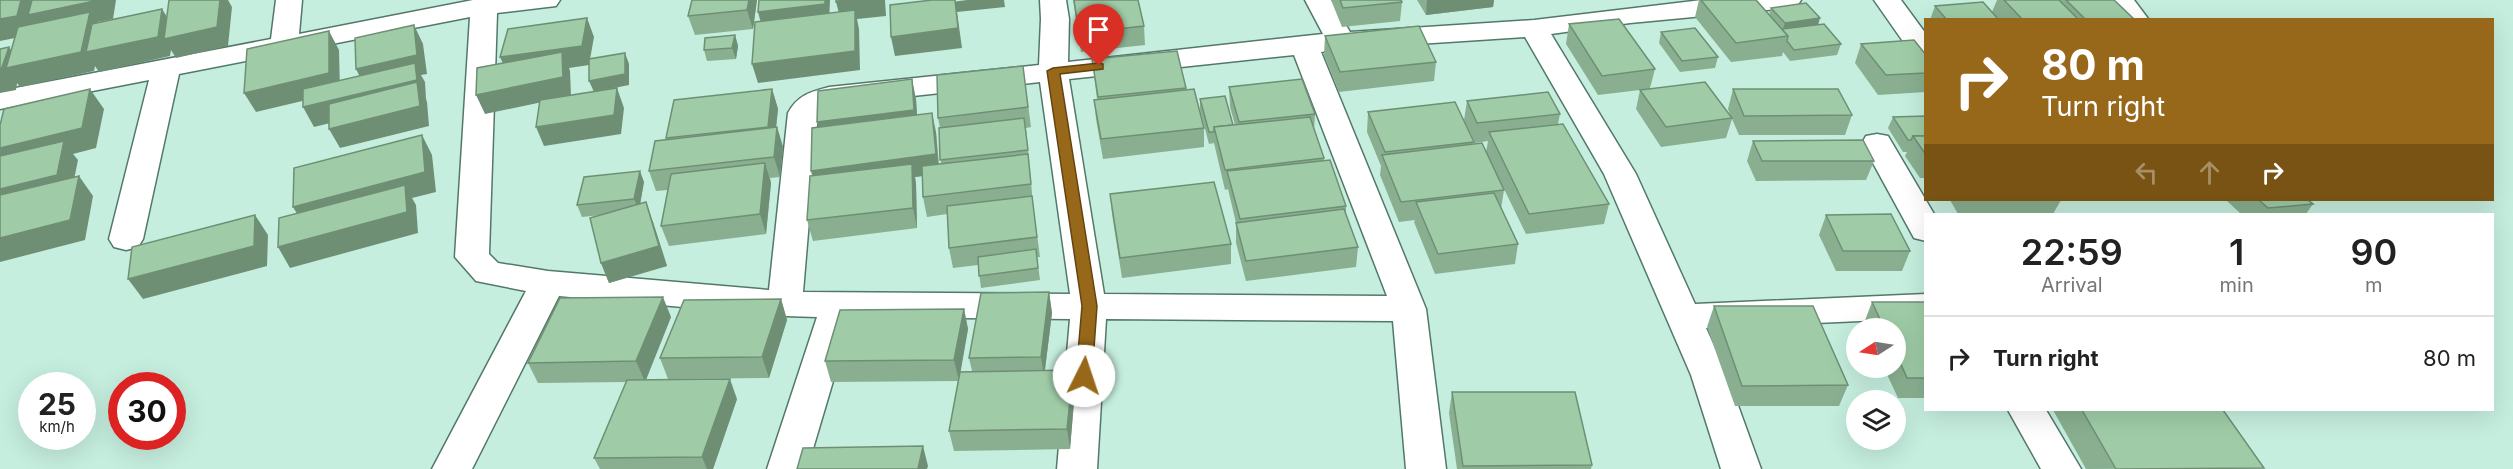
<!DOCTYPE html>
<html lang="en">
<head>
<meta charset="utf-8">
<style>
  :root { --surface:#fff; --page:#f2f2f2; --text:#222; --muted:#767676; --line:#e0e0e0 }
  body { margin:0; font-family:Inter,sans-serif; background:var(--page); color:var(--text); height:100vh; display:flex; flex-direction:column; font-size:22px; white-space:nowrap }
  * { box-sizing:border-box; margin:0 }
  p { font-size:20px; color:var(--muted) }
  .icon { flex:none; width:33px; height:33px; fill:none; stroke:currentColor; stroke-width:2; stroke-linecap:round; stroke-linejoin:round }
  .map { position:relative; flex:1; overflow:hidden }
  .sheet { position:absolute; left:1924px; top:213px; width:570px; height:198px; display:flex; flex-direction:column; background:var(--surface); border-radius:0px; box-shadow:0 6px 24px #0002 }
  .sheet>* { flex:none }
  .banner { position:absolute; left:1924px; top:18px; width:570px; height:183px; border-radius:0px; box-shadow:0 6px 24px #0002; background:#98681a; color:#fff; overflow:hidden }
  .needle { width:39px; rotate:258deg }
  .fabs { position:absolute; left:1846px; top:318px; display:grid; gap:12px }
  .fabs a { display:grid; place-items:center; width:60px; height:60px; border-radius:50%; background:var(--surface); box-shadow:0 6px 24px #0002; font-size:30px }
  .speed { position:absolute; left:18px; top:372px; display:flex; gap:12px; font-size:30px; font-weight:700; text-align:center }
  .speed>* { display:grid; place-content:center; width:78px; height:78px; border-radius:50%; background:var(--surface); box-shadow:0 6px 24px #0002; line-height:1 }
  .speed small { font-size:15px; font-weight:400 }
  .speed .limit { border:9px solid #d22; background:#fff; color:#111 }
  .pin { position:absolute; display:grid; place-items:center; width:51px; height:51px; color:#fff; margin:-62px -26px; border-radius:50% 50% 50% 0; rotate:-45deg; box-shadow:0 0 6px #0007 }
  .pin .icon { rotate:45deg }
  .me { position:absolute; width:66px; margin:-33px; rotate:4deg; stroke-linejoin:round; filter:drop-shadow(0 0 4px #0008) }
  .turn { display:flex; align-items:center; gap:21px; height:126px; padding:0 18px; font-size:27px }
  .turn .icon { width:78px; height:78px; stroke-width:2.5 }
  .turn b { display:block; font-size:42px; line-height:51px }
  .lanes { display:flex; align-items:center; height:57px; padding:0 18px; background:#0003; justify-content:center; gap:30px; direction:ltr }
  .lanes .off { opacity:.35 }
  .eta { display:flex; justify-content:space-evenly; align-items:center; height:102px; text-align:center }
  .eta b { font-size:36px; font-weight:600; line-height:42px }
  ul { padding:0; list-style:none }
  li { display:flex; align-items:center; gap:18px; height:84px; padding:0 18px; border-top:2px solid var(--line) }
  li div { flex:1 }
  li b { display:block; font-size:22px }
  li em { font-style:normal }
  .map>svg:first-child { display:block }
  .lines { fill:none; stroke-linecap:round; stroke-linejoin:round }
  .minor-casing { stroke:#527869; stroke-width:3 }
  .minor { fill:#fff; fill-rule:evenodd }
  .wall { fill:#89af90 }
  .shaded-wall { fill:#6f8f75 }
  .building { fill:#9fcca7; stroke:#6f8f75; stroke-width:1.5 }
  .route { fill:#98681a; stroke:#634411; stroke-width:1.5 }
</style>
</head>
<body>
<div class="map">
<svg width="2513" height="469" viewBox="0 0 2513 469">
  <rect width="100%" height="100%" fill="#c5eede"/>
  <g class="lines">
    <defs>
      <g id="minor">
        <path d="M276,0H302L299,34L473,0H560L556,6L497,13L489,254L498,263L548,271L769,290L788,113C798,95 810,92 829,87L1039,65L1041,19L1040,0H1066L1069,19L1068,62L1323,34L1305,0H1331L1350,32L1534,20L1702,0H1801L1797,6L1788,8L1630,23L1551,34L1636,174L1695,304L1926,294V318L1706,328L1727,375L1761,469H1721L1691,375L1604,174L1525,37L1341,49L1321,52L1426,309L1446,469H1406L1393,321L1106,319L1097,469H1057L1070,319L852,317L807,469H767L817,317L785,316L559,296L472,469H432L526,291L476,281L455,257L470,17L179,74L143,239L138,247L126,250L114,247L109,239L149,80L0,109V91L271,39ZM1294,55L1387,296L1104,294L1069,79ZM1040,82L1070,294L803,292L818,113L831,105Z"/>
        <path d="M1874,0H1901L1926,34V62L1916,60Z"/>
        <path d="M2107,0H2134L2149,20H2121Z"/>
        <path d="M1877,134L1888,136L1934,214H1926V241L1914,238L1862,143L1866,136Z"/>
        <path d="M2008,410H2046L2081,469H2041Z"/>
      </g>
    </defs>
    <!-- minor casing -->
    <use href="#minor" class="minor-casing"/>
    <!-- minor -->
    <use href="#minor" class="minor"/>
  </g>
  <!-- wall -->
  <g class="wall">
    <path d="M692,0H757L753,29L695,35L688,16Z"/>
    <path d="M1073,0H1138L1144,26L1145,45L1081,52Z"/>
    <path d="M1331,0H1401L1402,2L1400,21L1342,27Z"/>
    <path d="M1417,0H1494L1493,7L1426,15Z"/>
    <path d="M1699,0H1756L1769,15L1771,8L1818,25L1841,44L1837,55L1790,61L1783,52L1782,56L1731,62L1695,17Z"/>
    <path d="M1997,0H2114L2135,20H1930L1935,6L1992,12Z"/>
    <path d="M1569,24L1655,69L1650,88L1731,117L1728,109L1733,89L1852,115L1845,135H1739L1732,119L1726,138L1661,147L1636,109L1640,90L1598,95L1566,44Z"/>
    <path d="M1661,32L1718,57L1715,68L1680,72L1659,43Z"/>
    <path d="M735,35L738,46L736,59L707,61L704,50Z"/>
    <path d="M1325,36L1436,62L1434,81L1339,92L1324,55Z"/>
    <path d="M1861,44L1926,55V92L1878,95L1855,63Z"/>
    <path d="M1092,59L1186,88L1204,128V147L1103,159L1096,119L1094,100L1097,99Z"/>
    <path d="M1023,66L1031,127L1026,128L1033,204L1040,257H1037L1040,280L981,288L978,265L953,268L949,248L947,214L927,217L923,197L922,176L915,177L916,184L917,228L813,241L807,220L812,175L819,127L817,122L916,99L917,115L936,132L939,164H941L940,128L938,118Z"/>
    <path d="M1229,87L1315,114L1314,131L1324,158V160L1346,206V214L1358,247L1356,267L1246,281L1236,243V223L1228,189L1225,190L1214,143L1209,144L1200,110V99L1233,125H1235L1230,107Z"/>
    <path d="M772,89L778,109L776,128L777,127L783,147L780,177L770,178L771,183L766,234L669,246L661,226L668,190L656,191L649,171L667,140L666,138Z"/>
    <path d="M1467,101L1560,114L1558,124L1609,204L1604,224L1526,234L1486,152L1488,141L1475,143L1464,120Z"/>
    <path d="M1368,112L1474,142L1473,144L1504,190L1501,209L1518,244L1515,264L1435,274L1414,222L1415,220L1399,222L1380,175L1381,166L1367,132Z"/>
    <path d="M1926,116V178H1920L1905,156L1907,152H1903L1888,128L1893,117Z"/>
    <path d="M1753,141L1874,161L1866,180L1756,181L1747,161Z"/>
    <path d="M644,182L640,204L653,222L667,266L609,283L601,263L602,215L582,217L577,205Z"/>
    <path d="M1110,194L1231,244V264L1122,278L1112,214Z"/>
    <path d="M1950,200H2061L2053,214H1958Z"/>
    <path d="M2226,200H2308L2313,204L2306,214H2241Z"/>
    <path d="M1826,215L1910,251L1902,271H1836L1819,235Z"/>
    <path d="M1049,292L1052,313L1045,370L1075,390L1070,449L954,451L949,431L958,381L831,382L825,361L964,309L968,329L960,372L972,371L969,358Z"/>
    <path d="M781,299L787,320L769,378L668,379L660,358Z"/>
    <path d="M1872,302H1926V398H1898L1884,368H1896V328H1866L1864,323Z"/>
    <path d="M1714,306L1848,385L1839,406H1735L1707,327Z"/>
    <path d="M671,317L646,380L737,399L713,469H600L594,458L626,382L538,383L528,363Z"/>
    <path d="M1452,392L1592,465L1591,469H1457L1449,413Z"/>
    <path d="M2053,410H2223L2264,468L2086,469Z"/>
  </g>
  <!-- shaded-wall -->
  <g class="shaded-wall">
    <path d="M21,0H116L113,19L97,22L102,31L162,9L174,28L220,0H228L232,7L228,46L176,58L171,50L170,56L99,72L95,66L94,71L20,87L17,83L16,90L0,93V70L9,47L21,65L41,34L33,23L30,35L0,41V19Z"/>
    <path d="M749,0H757L753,29L747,10Z"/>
    <path d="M825,0H830L829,23L763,31L758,12Z"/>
    <path d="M854,0H885L886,16L857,19L859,29L860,70L758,83L752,64L841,21L836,2Z"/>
    <path d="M967,0H1004L1005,7L957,12L962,48L895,56L891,37L952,2Z"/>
    <path d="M1427,0H1494L1493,7L1426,15Z"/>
    <path d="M587,18L594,37L589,65L569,68L570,71L571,96L485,114L476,95L509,76L500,57Z"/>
    <path d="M1820,18L1817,29L1781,34L1785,23Z"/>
    <path d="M414,25L423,44L427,74L421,75L425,82L426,99L427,102L429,126L340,148L329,129L419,101L314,127L303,107L366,89L356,69Z"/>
    <path d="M329,31L339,50L340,92L256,112L244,93Z"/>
    <path d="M735,35L738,46L736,59L732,48Z"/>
    <path d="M625,53L629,64V85L594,92L589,81Z"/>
    <path d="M912,79L916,99L918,129L822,142L817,122Z"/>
    <path d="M617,88L624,108L621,134L544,146L536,127Z"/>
    <path d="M90,89L104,109L96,148L73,154L78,160L71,195L0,213V148Z"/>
    <path d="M772,89L778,109L774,146L768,127Z"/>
    <path d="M932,113L936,132L939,174L915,177L916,184L917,228L913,208L816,191L811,171Z"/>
    <path d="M777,127L783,147L780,177L774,157Z"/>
    <path d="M422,135L432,155L436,192L412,198L416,205L418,233L290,268L278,247L305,227L293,207Z"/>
    <path d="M765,163L771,183L766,234L760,214Z"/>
    <path d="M640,171L644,182L639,210L634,199Z"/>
    <path d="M79,176L93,196L85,240L0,262V238Z"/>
    <path d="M646,202L653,222L667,266L609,283L601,263Z"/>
    <path d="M255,215L268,235L267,266L143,299L128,279Z"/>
    <path d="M1049,292L1052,313L1044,377L1041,357Z"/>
    <path d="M663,297L671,317L645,382L636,361Z"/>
    <path d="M781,299L787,320L769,378L762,357Z"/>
    <path d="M964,309L968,329L959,381L954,360Z"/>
    <path d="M1073,370L1075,390L1070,449L1067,429Z"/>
    <path d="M730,379L737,399L713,469H707L702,457Z"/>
    <path d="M923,446L928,466L927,469H918Z"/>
  </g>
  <!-- building -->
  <g class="building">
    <path d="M0,0H21L17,16L0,19Z"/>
    <path d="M32,0H99L28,15Z"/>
    <path d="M169,0H220L217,27L164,39Z"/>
    <path d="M692,0H749L747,10L688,16Z"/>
    <path d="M759,0H825V4L758,12Z"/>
    <path d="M836,0H854L836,2Z"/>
    <path d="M932,0H955L958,28L891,37L890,5Z"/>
    <path d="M1074,0H1138L1144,26L1079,33Z"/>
    <path d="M1340,0H1401L1402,2L1343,8Z"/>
    <path d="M1701,0H1756L1788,36L1736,43Z"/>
    <path d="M2004,0H2059L2079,20H2023Z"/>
    <path d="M2066,0H2114L2135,20H2086Z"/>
    <path d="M1983,2L1999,20H1947L1935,6Z"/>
    <path d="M1806,3L1820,18L1785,23L1771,8Z"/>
    <path d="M162,9L158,37L86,52L92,24Z"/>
    <path d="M855,10V51L752,64L755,22Z"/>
    <path d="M90,12L81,52L6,68L18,27Z"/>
    <path d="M587,18L582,46L500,57L508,29Z"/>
    <path d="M1619,19L1655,69L1602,76L1569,24Z"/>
    <path d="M1824,24L1841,44L1794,50L1787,41L1788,36L1782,29Z"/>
    <path d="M414,25L417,55L356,69L355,38Z"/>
    <path d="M1419,26L1436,62L1340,72L1325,36Z"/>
    <path d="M1695,28L1718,57L1682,61L1661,32Z"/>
    <path d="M329,31V73L244,93L247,49Z"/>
    <path d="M735,35L732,48L704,50L705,38Z"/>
    <path d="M1914,40L1926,55V73L1886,75L1861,44Z"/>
    <path d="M9,47L1,70H0V49Z"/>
    <path d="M1177,51L1186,88L1098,97L1092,59Z"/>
    <path d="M562,52L563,77L476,95L477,68Z"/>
    <path d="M625,53V74L589,81V59Z"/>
    <path d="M415,63L417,80L303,107V89Z"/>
    <path d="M1023,66L1028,107L938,118L937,75Z"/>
    <path d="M912,79L914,110L817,122L818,91Z"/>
    <path d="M1302,79L1315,114L1239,122L1229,87Z"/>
    <path d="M417,82L420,106L329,129V104Z"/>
    <path d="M1705,82L1732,118L1666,127L1640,90Z"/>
    <path d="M617,88L614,115L536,127L540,100Z"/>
    <path d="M90,89L82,128L0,148V125L4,109Z"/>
    <path d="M772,89L768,127L666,138L674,100Z"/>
    <path d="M1194,89L1204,128L1101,139L1094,100Z"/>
    <path d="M1733,89H1838L1852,115L1744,116Z"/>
    <path d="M1548,92L1560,114L1477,123L1467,101Z"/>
    <path d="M1225,96L1233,125L1214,127V132H1209L1200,99Z"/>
    <path d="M1455,102L1474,142L1385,152L1368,112Z"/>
    <path d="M932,113L936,154L811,171L812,128Z"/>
    <path d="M1926,116V136H1913L1911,140H1908L1893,117Z"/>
    <path d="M1310,117L1324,158L1225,170L1214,127Z"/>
    <path d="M1024,118L1028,150L940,160L939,128Z"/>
    <path d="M1563,124L1609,204L1529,214L1489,132Z"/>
    <path d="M777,127L774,157L649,171L655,141Z"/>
    <path d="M422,135L425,172L293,207L294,168Z"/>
    <path d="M1913,136H1926V155Z"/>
    <path d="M1863,140L1874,161H1762L1753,141Z"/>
    <path d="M64,141L57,175L0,189V156Z"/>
    <path d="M1482,143L1504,190L1401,202L1382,155Z"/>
    <path d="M1028,154L1031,184L923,197L922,166Z"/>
    <path d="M1330,160L1346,206L1240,219L1227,171Z"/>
    <path d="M765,163L760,214L661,226L671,174Z"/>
    <path d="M912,164L913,208L807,220L810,176Z"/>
    <path d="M640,171L634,199L577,205L584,177Z"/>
    <path d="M79,176L70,220L0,238V195Z"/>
    <path d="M1214,182L1231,244L1120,258L1110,194Z"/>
    <path d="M405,185L407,212L278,247L279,218Z"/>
    <path d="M1494,193L1518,244L1438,254L1416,202Z"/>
    <path d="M1032,196L1037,237L949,248L947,206Z"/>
    <path d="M2259,200H2308L2313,204L2268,208Z"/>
    <path d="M646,202L659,246L601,263L590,218Z"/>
    <path d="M1344,209L1358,247L1246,261L1236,223Z"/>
    <path d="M1891,214L1910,251H1843L1826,215Z"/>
    <path d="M255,215L254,246L128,279L132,247Z"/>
    <path d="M1036,249L1038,268L979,276L978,257Z"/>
    <path d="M1049,292L1041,357L969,358L981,293Z"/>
    <path d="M663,297L636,361L528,363L560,298Z"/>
    <path d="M781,299L762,357L660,358L684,300Z"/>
    <path d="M1872,302H1926V378H1907L1896,353V328H1884Z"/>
    <path d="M1714,306H1813L1848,385L1742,386Z"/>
    <path d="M964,309L954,360L825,361L840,310Z"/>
    <path d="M1073,370L1067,429L949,431L960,372Z"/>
    <path d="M730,379L702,457L594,458L627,380Z"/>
    <path d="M1452,392H1575L1592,465L1463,466Z"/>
    <path d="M2082,410H2223L2264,468L2116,469Z"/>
    <path d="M923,446L918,469H797L803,448Z"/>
  </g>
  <!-- route -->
  <path class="route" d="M1099,63L1103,64V69L1060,74L1097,306L1092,376L1089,380H1079L1076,376L1082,306L1047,71L1053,68Z"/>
</svg>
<div class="fabs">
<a><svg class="needle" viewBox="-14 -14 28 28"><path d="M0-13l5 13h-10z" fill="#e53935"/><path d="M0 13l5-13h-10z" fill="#767676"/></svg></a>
<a><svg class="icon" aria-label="layers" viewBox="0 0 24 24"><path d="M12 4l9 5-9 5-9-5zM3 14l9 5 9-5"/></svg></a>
</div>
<div class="speed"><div>25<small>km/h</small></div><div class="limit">30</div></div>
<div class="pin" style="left:1099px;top:66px;background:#d93025"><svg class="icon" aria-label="arrive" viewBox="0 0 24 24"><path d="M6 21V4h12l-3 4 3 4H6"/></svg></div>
<svg class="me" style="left:1084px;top:376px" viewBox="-20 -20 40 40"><circle r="19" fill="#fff"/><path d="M0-13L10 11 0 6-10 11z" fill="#98681a"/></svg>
<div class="banner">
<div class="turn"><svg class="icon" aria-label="right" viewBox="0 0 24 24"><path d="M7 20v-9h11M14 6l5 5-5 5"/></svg><div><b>80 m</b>Turn right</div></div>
<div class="lanes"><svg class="icon off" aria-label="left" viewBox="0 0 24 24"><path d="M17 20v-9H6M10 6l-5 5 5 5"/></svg><svg class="icon off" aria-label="ahead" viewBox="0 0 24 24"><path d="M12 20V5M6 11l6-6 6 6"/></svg><svg class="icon" aria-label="right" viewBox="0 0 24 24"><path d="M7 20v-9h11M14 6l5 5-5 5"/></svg></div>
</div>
<section class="sheet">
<div class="eta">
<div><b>22:59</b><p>Arrival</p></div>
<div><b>1</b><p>min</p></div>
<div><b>90</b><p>m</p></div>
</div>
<ul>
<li><svg class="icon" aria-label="right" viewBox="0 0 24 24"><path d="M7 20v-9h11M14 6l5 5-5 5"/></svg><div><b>Turn right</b></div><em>80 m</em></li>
</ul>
</section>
</div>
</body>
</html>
